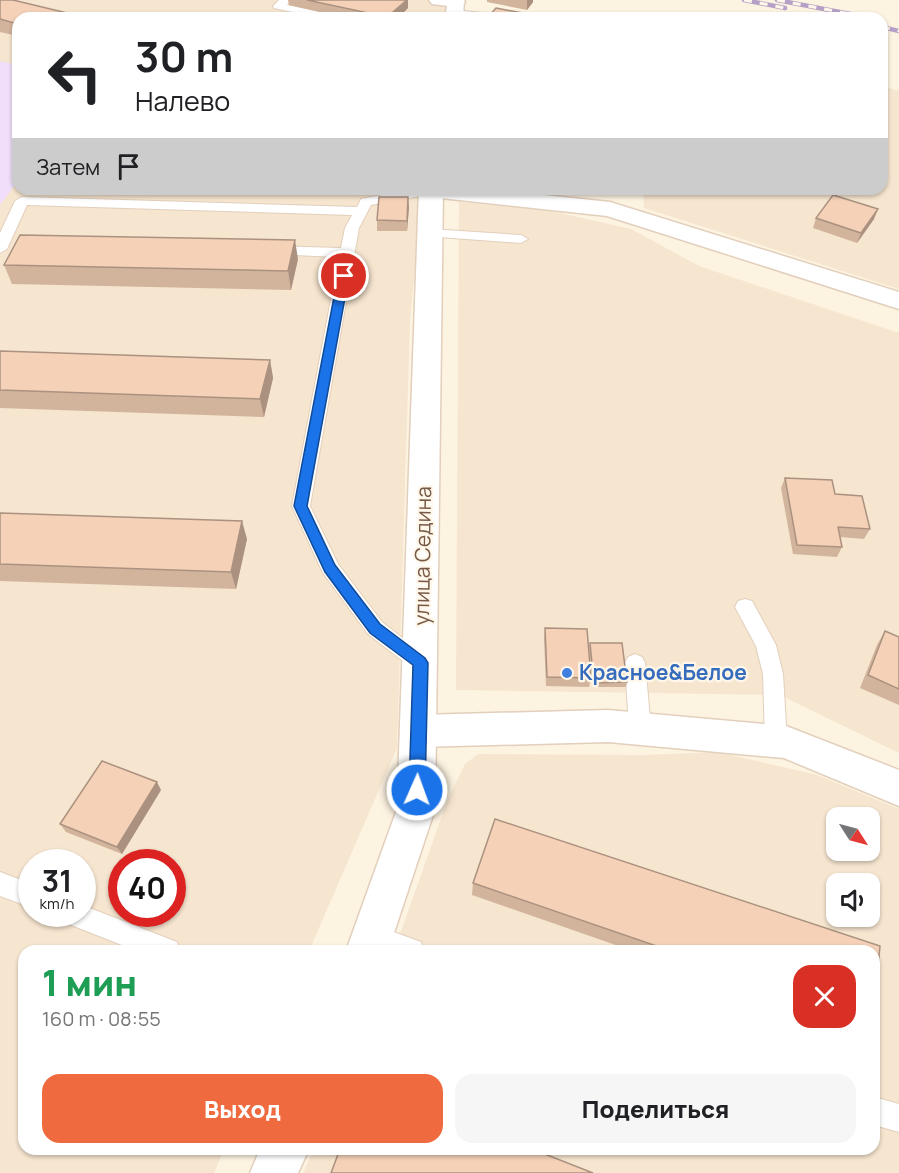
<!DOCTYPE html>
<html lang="ru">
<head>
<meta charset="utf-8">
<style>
  :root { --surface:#fff; --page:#f6f6f6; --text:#202124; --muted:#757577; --accent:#ef6b3f }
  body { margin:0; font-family:Manrope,sans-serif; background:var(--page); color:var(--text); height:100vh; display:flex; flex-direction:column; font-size:22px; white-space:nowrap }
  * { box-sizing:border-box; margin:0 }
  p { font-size:20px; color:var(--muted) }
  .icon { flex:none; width:33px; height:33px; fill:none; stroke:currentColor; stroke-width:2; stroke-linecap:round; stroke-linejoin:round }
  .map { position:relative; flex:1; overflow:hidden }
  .details { position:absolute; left:18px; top:945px; width:862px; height:210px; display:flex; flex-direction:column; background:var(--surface); border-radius:18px; box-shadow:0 2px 4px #0004 }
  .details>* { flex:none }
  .top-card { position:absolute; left:12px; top:12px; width:876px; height:183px; border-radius:18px; box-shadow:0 2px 4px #0004; background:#fff; color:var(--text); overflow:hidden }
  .needle { width:39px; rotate:126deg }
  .controls { position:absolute; left:826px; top:807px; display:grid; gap:12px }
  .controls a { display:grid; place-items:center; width:54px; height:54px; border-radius:12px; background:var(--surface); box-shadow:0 2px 4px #0004; font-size:30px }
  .speed { position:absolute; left:18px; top:849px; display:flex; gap:12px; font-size:30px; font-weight:700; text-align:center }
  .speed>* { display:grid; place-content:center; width:78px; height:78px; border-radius:50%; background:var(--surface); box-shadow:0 2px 4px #0004; line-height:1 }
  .speed small { font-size:15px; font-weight:400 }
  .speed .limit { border:9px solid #d22; background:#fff; color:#111 }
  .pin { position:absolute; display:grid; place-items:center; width:51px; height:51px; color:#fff; margin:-26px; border:3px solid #fff; border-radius:50%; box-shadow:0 2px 6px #0007 }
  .me { position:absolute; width:66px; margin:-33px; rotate:2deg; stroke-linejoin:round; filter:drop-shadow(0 0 4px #0008) }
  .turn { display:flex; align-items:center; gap:21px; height:126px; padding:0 24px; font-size:27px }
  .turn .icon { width:78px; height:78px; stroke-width:2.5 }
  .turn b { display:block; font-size:42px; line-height:51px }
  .then { display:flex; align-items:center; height:57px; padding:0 24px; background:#0003; gap:12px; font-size:22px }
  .round { display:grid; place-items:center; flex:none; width:63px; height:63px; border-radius:18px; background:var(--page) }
  .overview { display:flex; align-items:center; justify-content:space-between; height:102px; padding:0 24px }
  h1 { font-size:36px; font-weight:800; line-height:45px; color:#1e9e55 }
  .cta { display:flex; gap:12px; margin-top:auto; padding:12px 24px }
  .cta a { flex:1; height:69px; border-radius:18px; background:var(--accent); color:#fff; font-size:24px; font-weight:800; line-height:69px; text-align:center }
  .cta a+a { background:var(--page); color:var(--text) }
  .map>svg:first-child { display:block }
  .residential { fill:#f6e5cf; fill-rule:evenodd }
  .education { fill:#f0defa }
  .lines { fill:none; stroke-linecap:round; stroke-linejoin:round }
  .service-casing { stroke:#e2cfbc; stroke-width:2 }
  .minor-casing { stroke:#e2cfbc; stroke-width:3 }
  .tertiary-casing { stroke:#e2cfbc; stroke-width:3 }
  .service { fill:#fff; fill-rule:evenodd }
  .minor { fill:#fff; fill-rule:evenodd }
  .tertiary { fill:#fff; fill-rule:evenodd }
  .rail-casing { stroke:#b6a0c7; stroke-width:4.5 }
  .rail { stroke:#fff7e9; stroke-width:3; stroke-dasharray:8; stroke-linecap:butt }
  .wall { fill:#d2b49d }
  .shaded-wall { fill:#ab9280 }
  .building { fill:#f4d1b7; stroke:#ab9280; stroke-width:1.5 }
  .route { fill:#1a73e8; stroke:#114b97; stroke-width:1.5 }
  .shop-dot { fill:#3f7fe0; stroke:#fff7e9; stroke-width:2 }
  .labels { text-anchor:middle; stroke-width:4.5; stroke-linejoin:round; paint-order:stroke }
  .street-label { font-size:21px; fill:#765947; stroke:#fff7e9 }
  .shop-label { font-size:21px; font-weight:bold; fill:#366cbe; stroke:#fff7e9; text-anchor:start }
</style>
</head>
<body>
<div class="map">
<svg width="899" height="1173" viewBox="0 0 899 1173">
  <rect width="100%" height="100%" fill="#fdf3e1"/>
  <!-- residential -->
  <g class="residential">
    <path d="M0,0H452L443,18H18V189H422L410,321L397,748L309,951H24V1149H224L214,1173H0ZM32,862H82V914H32ZM122,862H172V914H122Z"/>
    <path d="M882,86L899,91V289L644,208L643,189H882Z"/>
    <path d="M459,202L546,210L631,229L699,266L899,333V753L780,695L456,690Z"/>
    <path d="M718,752L817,775L899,809V1173H303L314,1149H874V951H394L448,799L465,764L478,754L645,755ZM837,818H870V850H837ZM837,884H870V916H837Z"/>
  </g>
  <!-- education -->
  <path class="education" d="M0,61L18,65V181L0,205Z"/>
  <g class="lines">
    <defs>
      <g id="service">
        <path d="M279,0H291L287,5L338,16L340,18H319L274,8L273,6Z"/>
        <path d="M454,10L502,15L508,18L450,15L449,13Z"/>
        <path d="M414,189L438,190L431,194L371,205L359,228L310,506L338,564L382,622L427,657L430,663L427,669L420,672L413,669L368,634L323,573L292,506L339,257L270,254L263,250L270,246L341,248L345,228L352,215L27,205L7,249L0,253V233L15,201L22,197L357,207L361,199Z"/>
        <path d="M430,229L521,235L528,239L521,243L425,236L423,233L425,230Z"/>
        <path d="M745,599L752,601L776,645L783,674L787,741L784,748L776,751L768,748L765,741L763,674L756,646L735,607L738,601Z"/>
        <path d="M635,654L642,657L645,663L651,729L648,736L640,739L632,736L629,729L625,663L628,657Z"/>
        <path d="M0,872L32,884V908L0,896Z"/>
        <path d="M82,905L177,942L180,951H137L66,923L63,914H82Z"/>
        <path d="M372,924L421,942L424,951H379L363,945L360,936L363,927Z"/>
        <path d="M874,1097L899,1104V1132L874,1125Z"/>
      </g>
      <g id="minor">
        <path d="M429,0H464L465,2L462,6L456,7L432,4Z"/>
        <path d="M420,189H487L610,202L899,292V309L607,216L431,197L423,195Z"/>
        <path d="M608,710L786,726L899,770V806L784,758L608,742L419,747L406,742L401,731L406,720L419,715Z"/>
      </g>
      <g id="tertiary">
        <path d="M448,0H464L463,18H445Z"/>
        <path d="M419,189H443L435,809L388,951H346L397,809Z"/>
        <path d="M260,1149H309L298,1173H250Z"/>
      </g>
    </defs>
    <!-- service casing -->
    <use href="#service" class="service-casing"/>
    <!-- minor casing -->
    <use href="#minor" class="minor-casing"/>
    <!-- tertiary casing -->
    <use href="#tertiary" class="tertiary-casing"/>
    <!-- service -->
    <use href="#service" class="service"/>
    <!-- minor -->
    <use href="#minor" class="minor"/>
    <!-- tertiary -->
    <use href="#tertiary" class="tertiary"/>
    <defs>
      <g id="rail">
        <path d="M744,0L785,8"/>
        <path d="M777,0L871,18"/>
        <path d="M882,27L899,31"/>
      </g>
    </defs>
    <!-- rail casing -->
    <use href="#rail" class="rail-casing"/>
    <!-- rail -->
    <use href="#rail" class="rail"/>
  </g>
  <!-- wall -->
  <g class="wall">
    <path d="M0,0L18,18V36L0,32Z"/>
    <path d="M288,0H408V8L398,18H347L289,5Z"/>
    <path d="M487,0H533V2L527,10L487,2Z"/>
    <path d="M409,207L407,231H377V220Z"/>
    <path d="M816,218L874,219L857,243L813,228Z"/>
    <path d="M298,259L291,290L12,284L4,265Z"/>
    <path d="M0,351L270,360L273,378L264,417L0,408Z"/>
    <path d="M785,478L835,494L870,529L864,539L840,537L842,547L837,557L793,554L781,488Z"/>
    <path d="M0,513L247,539L236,589L0,581Z"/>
    <path d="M545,628L591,678L589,687L546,686L544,638Z"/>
    <path d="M885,631L899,637V705L860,688L877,645Z"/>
    <path d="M590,643L627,682L626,687H593L589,648Z"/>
    <path d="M161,790L122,854L66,832L60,824Z"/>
    <path d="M473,883L874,951H633L472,895Z"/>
  </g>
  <!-- shaded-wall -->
  <g class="shaded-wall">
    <path d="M407,0H408V8L398,18H387Z"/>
    <path d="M527,0H533V2L527,10Z"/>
    <path d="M408,197L409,207L407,231V221Z"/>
    <path d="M878,209L874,219L857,243L861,233Z"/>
    <path d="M295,240L298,259L291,290L288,271Z"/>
    <path d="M270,360L273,378L264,417L260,399Z"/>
    <path d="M242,521L247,539L236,589L231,572Z"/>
    <path d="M157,782L161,790L122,854L117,847Z"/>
  </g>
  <!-- building -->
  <g class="building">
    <path d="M0,0H13L88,18H18V24L0,19Z"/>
    <path d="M307,0H407L387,17Z"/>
    <path d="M496,8L549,18H487Z"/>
    <path d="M833,195L878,209L861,233L816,218Z"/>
    <path d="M379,197H408L407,221L377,220Z"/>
    <path d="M20,235L295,240L288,271L4,265Z"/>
    <path d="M0,351L270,360L260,399L0,390Z"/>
    <path d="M785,478L832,480L835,494L862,496L870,529L838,527L842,547L797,545Z"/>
    <path d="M0,513L242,521L231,572L0,564Z"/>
    <path d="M545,628L587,629L591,678L547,677Z"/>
    <path d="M885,631L899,637V689L868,675Z"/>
    <path d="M590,643H622L627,682L594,683Z"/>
    <path d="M102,761L157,782L117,847L60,824Z"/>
    <path d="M495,819L880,946L874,1009V951H671L473,883Z"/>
    <path d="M340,1149H532L593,1173H331Z"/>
  </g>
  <!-- route -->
  <path class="route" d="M344,273L349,276L307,506L335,565L380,624L425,658L428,663L425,790L422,795L417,797L411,795L409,790L413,665L370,633L325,572L294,506L338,276Z"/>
  <!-- markers -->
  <circle class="shop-dot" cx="567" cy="673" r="6"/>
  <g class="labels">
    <!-- street labels -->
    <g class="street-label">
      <text transform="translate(423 556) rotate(-89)" y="7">улица Седина</text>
    </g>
    <!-- shop labels -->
    <g class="shop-label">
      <text x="579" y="680">Красное&amp;Белое</text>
    </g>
  </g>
</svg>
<div class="controls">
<a><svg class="needle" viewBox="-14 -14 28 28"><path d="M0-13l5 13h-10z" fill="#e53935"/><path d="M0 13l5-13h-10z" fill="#757577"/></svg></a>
<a><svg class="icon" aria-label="sound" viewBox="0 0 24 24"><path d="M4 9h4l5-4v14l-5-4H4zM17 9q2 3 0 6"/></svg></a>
</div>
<div class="speed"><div>31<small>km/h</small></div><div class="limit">40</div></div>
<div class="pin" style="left:344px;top:276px;background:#d93025"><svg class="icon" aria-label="arrive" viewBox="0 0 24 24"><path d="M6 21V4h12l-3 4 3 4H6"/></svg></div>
<svg class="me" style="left:417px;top:790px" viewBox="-20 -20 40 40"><circle r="17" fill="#1a73e8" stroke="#fff" stroke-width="3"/><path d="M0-11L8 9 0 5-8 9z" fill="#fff"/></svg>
<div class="top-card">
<div class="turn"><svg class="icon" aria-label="left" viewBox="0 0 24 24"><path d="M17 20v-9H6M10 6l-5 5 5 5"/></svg><div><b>30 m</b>Налево</div></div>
<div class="then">Затем<svg class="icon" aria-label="arrive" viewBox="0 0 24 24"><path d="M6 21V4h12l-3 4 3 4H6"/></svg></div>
</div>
<section class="details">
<div class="overview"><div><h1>1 мин</h1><p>160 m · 08:55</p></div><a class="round" style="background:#d93025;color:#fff"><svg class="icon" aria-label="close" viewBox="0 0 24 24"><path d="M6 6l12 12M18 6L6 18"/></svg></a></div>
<div class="cta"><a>Выход</a><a>Поделиться</a></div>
</section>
</div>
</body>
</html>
